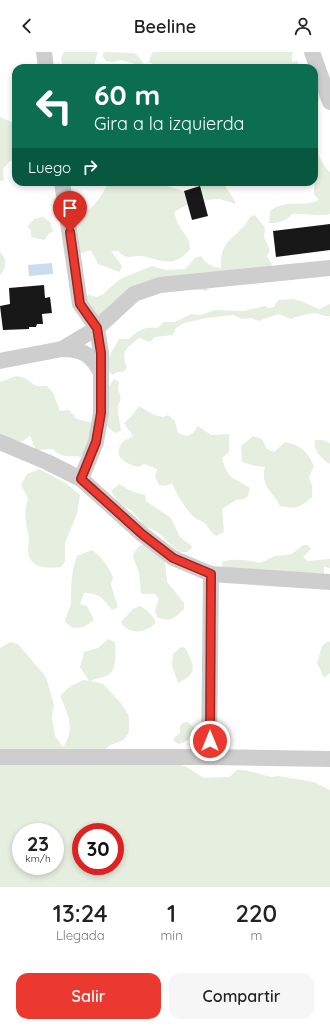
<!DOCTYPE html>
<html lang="es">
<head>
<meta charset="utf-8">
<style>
  :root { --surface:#fff; --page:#f6f6f6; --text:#222; --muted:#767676; --accent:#ec392f }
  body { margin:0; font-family:Quicksand,sans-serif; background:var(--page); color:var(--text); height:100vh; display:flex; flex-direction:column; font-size:15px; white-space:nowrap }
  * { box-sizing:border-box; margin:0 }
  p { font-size:13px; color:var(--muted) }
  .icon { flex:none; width:22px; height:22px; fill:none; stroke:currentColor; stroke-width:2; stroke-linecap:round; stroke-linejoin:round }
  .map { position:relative; height:835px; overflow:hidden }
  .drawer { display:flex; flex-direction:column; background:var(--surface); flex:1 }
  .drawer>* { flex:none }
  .guide { position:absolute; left:12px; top:12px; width:306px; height:122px; border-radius:12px; box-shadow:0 2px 6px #0003; background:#0b6e4f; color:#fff; overflow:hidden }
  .speed { position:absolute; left:12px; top:771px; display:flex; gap:8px; font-size:20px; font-weight:700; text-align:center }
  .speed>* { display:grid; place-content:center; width:52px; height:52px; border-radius:50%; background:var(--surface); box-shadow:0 2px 6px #0003; line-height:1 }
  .speed small { font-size:10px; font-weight:400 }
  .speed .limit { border:6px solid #d22; background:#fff; color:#111 }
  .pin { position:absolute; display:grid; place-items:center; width:34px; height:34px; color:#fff; margin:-41px -17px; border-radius:50% 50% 50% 0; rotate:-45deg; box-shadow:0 0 4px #0007 }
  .pin .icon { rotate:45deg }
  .me { position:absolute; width:44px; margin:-22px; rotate:0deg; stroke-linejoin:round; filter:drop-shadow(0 0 3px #0008) }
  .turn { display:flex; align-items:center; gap:14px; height:84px; padding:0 16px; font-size:18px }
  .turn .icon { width:52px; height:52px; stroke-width:2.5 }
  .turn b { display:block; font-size:28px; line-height:34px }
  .then { display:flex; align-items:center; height:38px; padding:0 16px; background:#0003; gap:8px; font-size:15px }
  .eta { display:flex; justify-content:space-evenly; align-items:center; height:68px; text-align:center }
  .eta b { font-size:24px; font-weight:600; line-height:28px }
  .primary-button { display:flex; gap:8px; margin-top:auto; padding:8px 16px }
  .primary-button a { flex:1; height:46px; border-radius:12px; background:var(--accent); color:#fff; font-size:16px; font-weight:600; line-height:46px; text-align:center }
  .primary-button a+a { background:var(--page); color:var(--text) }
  header { display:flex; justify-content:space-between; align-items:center; height:52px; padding:0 16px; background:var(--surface); font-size:18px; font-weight:600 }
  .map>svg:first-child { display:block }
  .green { fill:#e5eedf; fill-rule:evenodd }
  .water { fill:#cbdcee }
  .building { fill:#181818 }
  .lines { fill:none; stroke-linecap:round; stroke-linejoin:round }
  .street { stroke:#cecece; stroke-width:16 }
  .route-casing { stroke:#99251f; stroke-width:10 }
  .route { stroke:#ec392f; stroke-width:7 }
</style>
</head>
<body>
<header><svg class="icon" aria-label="back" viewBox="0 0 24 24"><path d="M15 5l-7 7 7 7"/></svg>Beeline<svg class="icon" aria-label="person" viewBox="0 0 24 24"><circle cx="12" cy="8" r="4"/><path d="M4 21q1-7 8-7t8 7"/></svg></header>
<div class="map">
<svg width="330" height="835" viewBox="0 0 330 835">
  <rect width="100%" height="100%" fill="#fff"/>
  <!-- green -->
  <g class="green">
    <path d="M64,0H98L93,16H63L61,6Z"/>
    <path d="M106,0L134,1L138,4L146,16H134L133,11L121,8L113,10L106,9L103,5V1Z"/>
    <path d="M153,0H294L292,3V10L297,9L301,15L162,16L149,10L150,5Z"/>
    <path d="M314,23L318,28L315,36C321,45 321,48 314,55Z"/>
    <path d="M0,65L16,72V110L10,109L3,117L4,128L0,129Z"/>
    <path d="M315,97C318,102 326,118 330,120V162C317,165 305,161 292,162C285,170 279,171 269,171L270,159C287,146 303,156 319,148L314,142Z"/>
    <path d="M108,130H163V133L184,139L188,152L174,160L178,172L189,189L190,197C172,218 162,207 141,204C129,203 129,209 118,199H111L122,214L119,220L98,212L93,202L90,198L78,203L73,171C88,159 101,149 108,130Z"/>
    <path d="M197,130H224C226,139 233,143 236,152L219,147L203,148Z"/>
    <path d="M255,163L265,176L264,185L270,198L267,204L272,212L269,216L216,231L206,239L193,237L156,239L94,267L84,247L88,243L97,245L103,242L120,227L152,214L166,218L185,217L195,206L201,204C206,212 211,215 221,216C219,186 238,187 250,165Z"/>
    <path d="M43,165L50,170L53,180L49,181L45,188L31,185V178L27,175L34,167Z"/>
    <path d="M0,200C7,206 7,217 0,223Z"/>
    <path d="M293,247L301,249L319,257L330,252V264C324,265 319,261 314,261C306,262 298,264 291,267L278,262L259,269L250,266L242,267L233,263L207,266L184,271L176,276L173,283L155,285L150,290L139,286C127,297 120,297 127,316L123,320H117L112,323C100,311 114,298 119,287H129C137,279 145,274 157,276L164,270H175L191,262L200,263L215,258L244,259L266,254L268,256L274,255L278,248Z"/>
    <path d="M16,324L25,326L36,334H47L53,341L60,359L69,358L77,367L94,371L97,383L82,405C70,403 62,407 53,397L36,398L30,384L23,389L14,391L0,385V330Z"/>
    <path d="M114,327L119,330L118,338C124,348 118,349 118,356C118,362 120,372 121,379L115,381L105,373L108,336Z"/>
    <path d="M139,354L154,363L163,365L168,363L175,369L178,381L187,384L193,381L198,374L211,383L229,382V400L222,406C228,429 233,424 250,436L248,444L244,447L236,448L222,457L224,480L216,484C211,481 210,477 206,473C203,469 198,468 195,466C185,457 177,443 172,431L166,434L159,433L155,425L157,417L144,412L139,415C128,413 111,405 122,391C124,388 130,386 133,384L124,371L131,365Z"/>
    <path d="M253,384L262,387L267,397L274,400L285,390C301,394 307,398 314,414L309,425L312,434V445C301,455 296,458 280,454C272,438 260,435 265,415L255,414L242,410L241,394Z"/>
    <path d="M315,388H323L330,391V412C321,406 313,399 315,388Z"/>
    <path d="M39,417L67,432L80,443L77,462L65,491V510L61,515C48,516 32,518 28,501C27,496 30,491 29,486C26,468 23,465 28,446L21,433L27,422Z"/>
    <path d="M119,432L131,439L145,443L146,449L171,466L180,485L193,495L187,500H179L156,479L146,475L131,458L119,451L111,439Z"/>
    <path d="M140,493H144L165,507L167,530L184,551V557C175,566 170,571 157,565L155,558L159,547L155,542H141L139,521L133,505L134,501Z"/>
    <path d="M303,493H308L311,497L303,505L308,509L330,507V516L324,515V521L316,527L223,519L222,510C231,506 250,508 260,511L275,504L292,502Z"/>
    <path d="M92,498C102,505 108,514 113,525L111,533L118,555L112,558C102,546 100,541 84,541L80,552L87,554L94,568L84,575L73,576L65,570C66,563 70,556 71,552C71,536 71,519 77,504Z"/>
    <path d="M140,554C147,558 152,562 156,570C148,581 128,584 121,570L133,557Z"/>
    <path d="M108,587L115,590C116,599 117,619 108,623C103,626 96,626 90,629L103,632L120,650L129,664V680L124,688L110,693L101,701L178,712L187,715L204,726L229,725L237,718H244L271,725L278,724L314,730L330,738V835H0V596L10,590L18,592L46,625L54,653L52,665L55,684L63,695C76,677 68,662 60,644L69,635L83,628L89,629L80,615L84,600L98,596ZM21,780H55V814H21ZM81,780H115V814H81Z"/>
    <path d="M328,589L330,590V621L324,626L317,611L322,594Z"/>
    <path d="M181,595L185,596C195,613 198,622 178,631L172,614L173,602Z"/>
    <path d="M184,670H188L195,677L188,688L179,692L173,689L175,685L180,681V674Z"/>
  </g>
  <!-- water -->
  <path class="water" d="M52,211L53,222L29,224L28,213Z"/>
  <!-- building -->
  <g class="building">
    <path d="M200,134L208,164L192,168L184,139Z"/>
    <path d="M330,172V198L276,205L273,179Z"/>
    <path d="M44,233L45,246L50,245L52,261L42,262L43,272H37L36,275H29V277L3,278L0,254L10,252L9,236Z"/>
  </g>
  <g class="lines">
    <!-- street -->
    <g class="street">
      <path d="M44,0L46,16"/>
      <path d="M312,0L330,50"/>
      <path d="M62,130L80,252L97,276L101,301V361L96,390L81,427"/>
      <path d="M62,297C83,297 92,303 101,321"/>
      <path d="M0,309L62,297L97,276L134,242L160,233L330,216"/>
      <path d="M0,390L47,410L81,427L142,482L173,506L211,522L330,530"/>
      <path d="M0,705H209L330,707"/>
      <path d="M209,705L211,522"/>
    </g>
  </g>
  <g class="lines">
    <defs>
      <path id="route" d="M70,180L80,252L97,276L101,301V361L96,390L81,427L142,482L173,506L211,522L210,689"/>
    </defs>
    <!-- route casing -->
    <use href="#route" class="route-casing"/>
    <!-- route -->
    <use href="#route" class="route"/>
  </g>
</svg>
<div class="speed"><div>23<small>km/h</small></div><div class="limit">30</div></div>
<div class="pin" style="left:70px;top:180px;background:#d93025"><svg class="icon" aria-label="arrive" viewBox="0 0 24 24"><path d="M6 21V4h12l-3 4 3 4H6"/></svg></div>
<svg class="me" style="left:210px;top:689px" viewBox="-20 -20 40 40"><circle r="17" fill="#ec392f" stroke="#fff" stroke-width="3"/><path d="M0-11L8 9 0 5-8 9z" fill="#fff"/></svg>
<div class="guide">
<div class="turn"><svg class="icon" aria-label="left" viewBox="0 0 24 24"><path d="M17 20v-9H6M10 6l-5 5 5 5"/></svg><div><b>60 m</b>Gira a la izquierda</div></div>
<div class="then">Luego<svg class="icon" aria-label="right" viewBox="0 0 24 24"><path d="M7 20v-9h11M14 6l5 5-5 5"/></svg></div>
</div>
</div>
<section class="drawer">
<div class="eta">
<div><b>13:24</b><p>Llegada</p></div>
<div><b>1</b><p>min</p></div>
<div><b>220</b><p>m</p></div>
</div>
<div class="primary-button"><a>Salir</a><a>Compartir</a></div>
</section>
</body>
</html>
